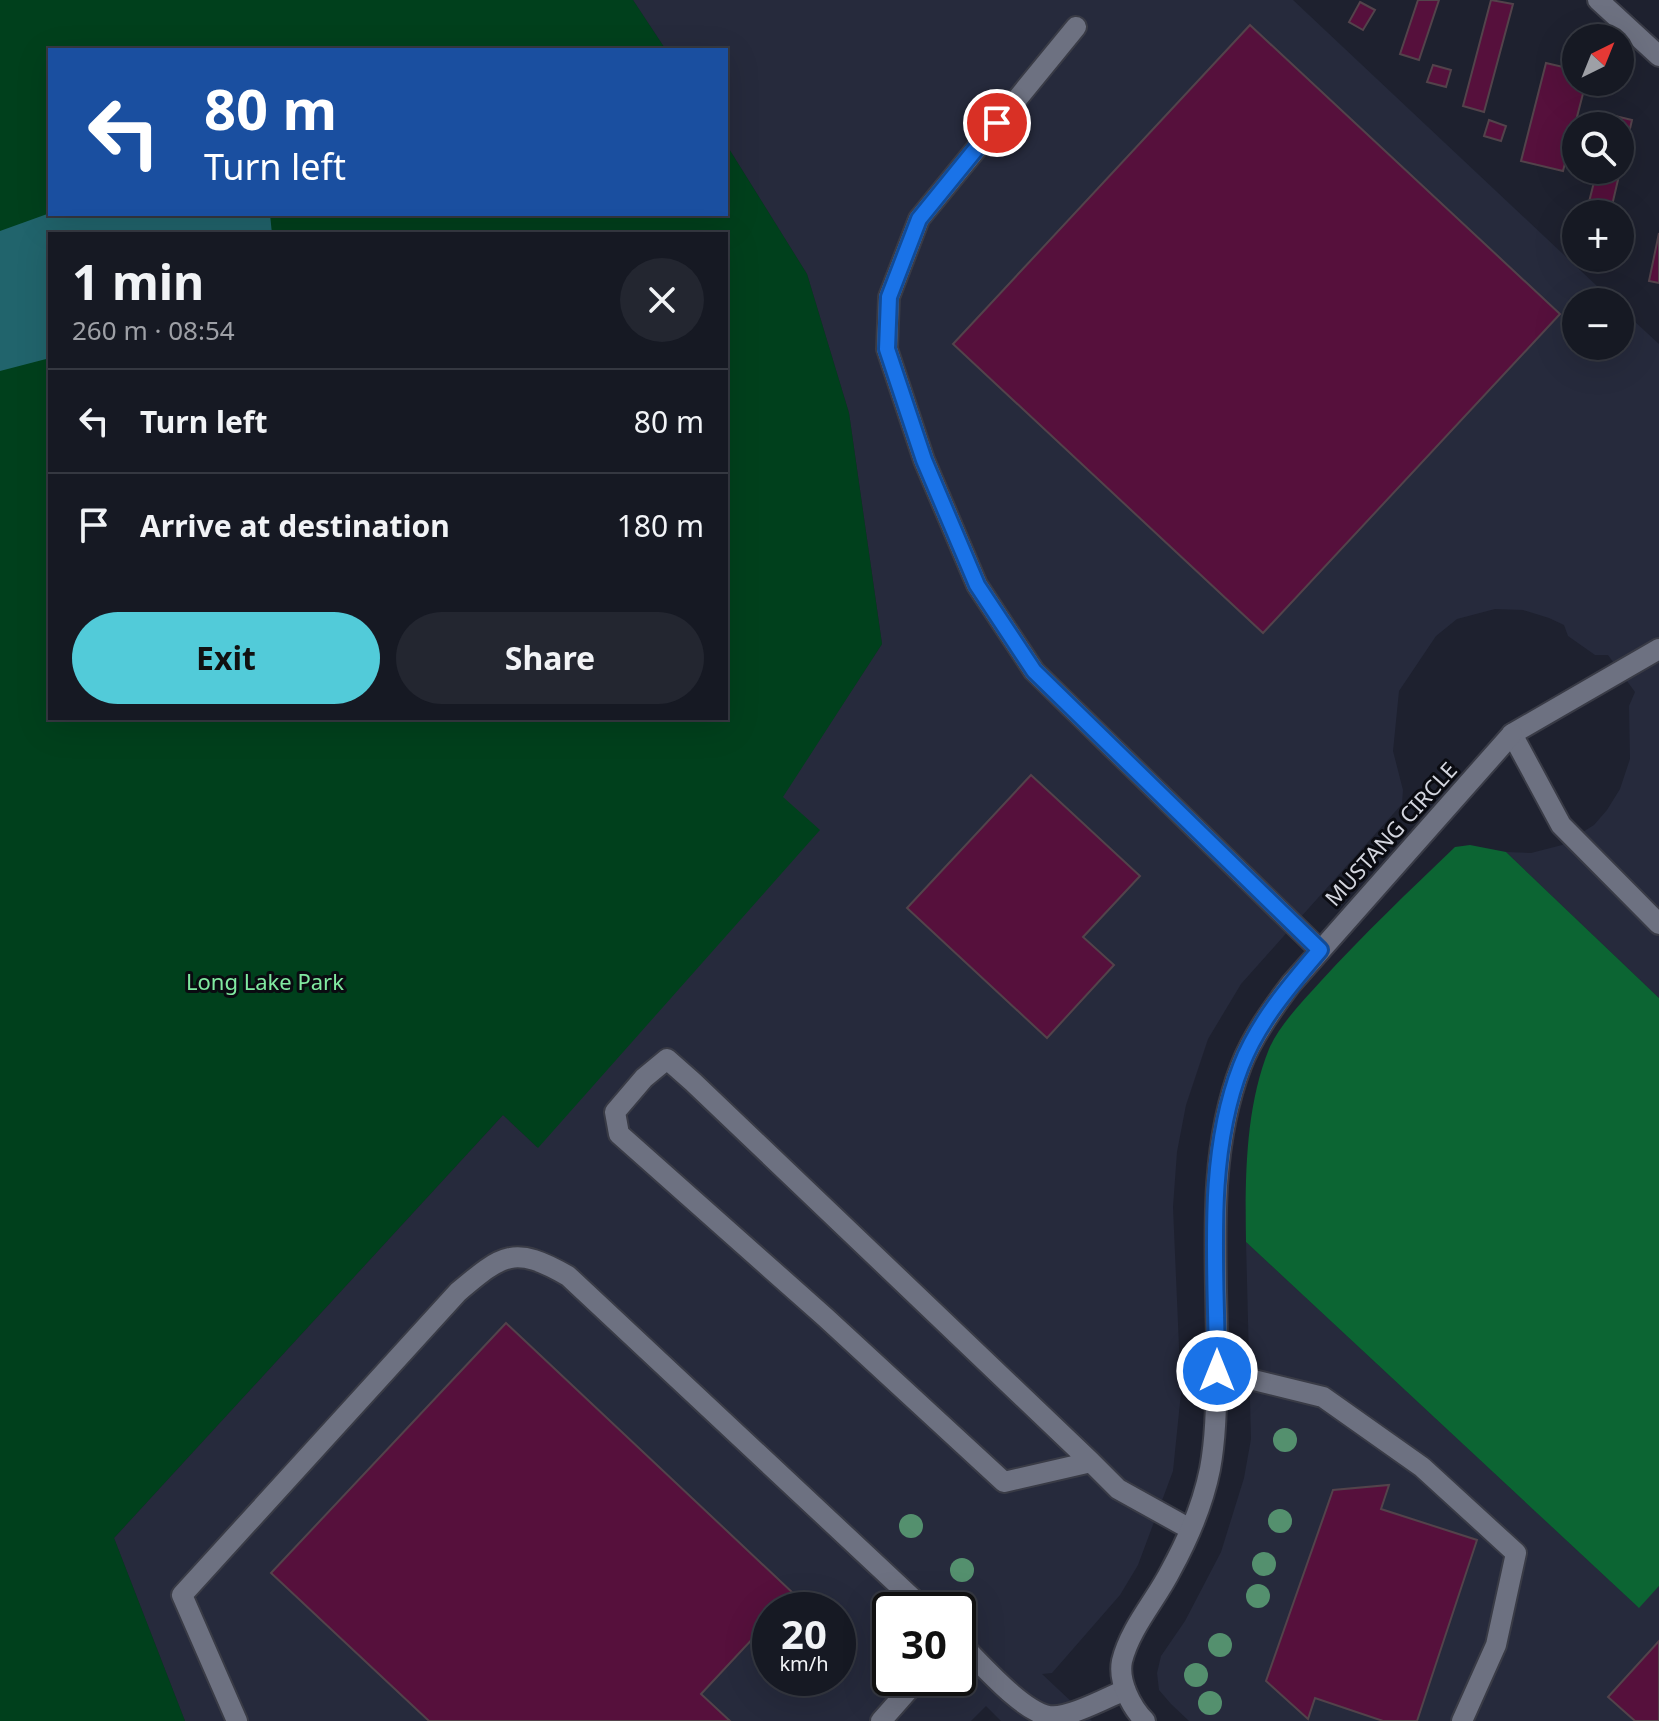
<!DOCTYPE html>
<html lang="en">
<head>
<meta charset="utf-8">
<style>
  :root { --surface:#161923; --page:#232630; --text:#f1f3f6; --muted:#9ea0a6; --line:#353841; --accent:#52cbd9 }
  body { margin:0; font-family:"Noto Sans",sans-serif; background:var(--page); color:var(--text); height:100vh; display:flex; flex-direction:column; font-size:30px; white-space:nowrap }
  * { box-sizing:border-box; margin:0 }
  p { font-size:26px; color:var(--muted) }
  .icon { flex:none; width:44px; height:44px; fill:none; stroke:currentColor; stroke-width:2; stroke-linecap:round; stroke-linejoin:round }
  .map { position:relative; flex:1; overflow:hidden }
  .details { position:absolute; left:48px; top:232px; width:680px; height:488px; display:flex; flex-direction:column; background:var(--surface); border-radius:0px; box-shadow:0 8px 32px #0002,0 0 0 2px var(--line) }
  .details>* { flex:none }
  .guide { position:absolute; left:48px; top:48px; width:680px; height:168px; border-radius:0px; box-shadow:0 8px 32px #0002,0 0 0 2px var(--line); background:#1a4fa0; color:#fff; overflow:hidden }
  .needle { width:52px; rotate:43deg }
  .fabs { position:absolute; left:1562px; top:24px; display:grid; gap:16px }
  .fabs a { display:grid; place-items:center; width:72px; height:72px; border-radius:50%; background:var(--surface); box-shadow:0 8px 32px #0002,0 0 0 2px var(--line); font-size:40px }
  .speed { position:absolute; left:752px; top:1592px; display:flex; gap:16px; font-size:40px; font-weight:700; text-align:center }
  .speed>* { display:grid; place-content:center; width:104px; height:104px; border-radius:50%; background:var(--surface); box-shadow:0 8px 32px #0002,0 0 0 2px var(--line); line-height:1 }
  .speed small { font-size:20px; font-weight:400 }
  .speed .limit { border:4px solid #111; border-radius:12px; background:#fff; color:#111 }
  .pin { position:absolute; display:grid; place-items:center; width:68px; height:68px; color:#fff; margin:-34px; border:4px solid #fff; border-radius:50%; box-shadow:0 2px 8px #0007 }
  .me { position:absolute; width:88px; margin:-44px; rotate:0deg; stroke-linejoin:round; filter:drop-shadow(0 0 6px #0008) }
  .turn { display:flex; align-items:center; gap:28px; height:168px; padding:0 24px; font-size:36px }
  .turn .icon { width:104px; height:104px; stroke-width:2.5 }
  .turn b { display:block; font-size:56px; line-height:68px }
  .round { display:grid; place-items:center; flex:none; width:84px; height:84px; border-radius:42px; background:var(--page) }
  .summary { display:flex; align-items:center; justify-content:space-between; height:136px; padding:0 24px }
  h1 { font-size:48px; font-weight:700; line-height:60px }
  .cta { display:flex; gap:16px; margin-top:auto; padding:16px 24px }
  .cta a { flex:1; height:92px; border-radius:48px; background:var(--accent); color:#111; font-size:32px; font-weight:700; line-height:92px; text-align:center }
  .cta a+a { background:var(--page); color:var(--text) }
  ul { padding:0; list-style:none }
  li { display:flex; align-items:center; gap:24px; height:104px; padding:0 24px; border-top:2px solid var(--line) }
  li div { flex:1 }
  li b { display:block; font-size:30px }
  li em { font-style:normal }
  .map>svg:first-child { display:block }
  .built { fill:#262a3c; fill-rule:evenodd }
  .green { fill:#00401c; fill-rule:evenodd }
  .forest { fill:#0c6533 }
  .water { fill:#21646c }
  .building { fill:#56103c; stroke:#53434b; stroke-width:2 }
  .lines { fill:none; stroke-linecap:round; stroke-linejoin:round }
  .service-casing { stroke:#393b46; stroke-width:24 }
  .minor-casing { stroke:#393b46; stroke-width:24 }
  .service { stroke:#6d7181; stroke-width:20 }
  .minor { stroke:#6d7181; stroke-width:20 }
  .tree { fill:#54906e }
  .route-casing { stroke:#114b97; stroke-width:20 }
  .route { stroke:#1a73e8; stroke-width:14 }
  .labels { text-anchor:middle; stroke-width:6; stroke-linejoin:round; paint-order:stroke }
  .street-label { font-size:22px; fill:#d3d5de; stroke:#0a0b11 }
  .park-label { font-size:22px; fill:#81eaa1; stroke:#0a0b11 }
</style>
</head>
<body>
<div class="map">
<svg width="1659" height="1721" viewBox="0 0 1659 1721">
  <rect width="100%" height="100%" fill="#1e212f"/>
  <!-- built -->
  <g class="built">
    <path d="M633,0H1293L1614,302H1576V346H1620V308L1659,344V998L1506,852L1531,853L1562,845L1594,825L1607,810L1620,789L1630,759L1629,706L1635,692L1608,655H1595L1568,636L1564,625L1549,618L1523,610L1495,609L1457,619L1436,636L1399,691L1393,751L1403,790L1402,804L1241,984L1208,1039L1186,1105L1177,1152L1173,1207L1181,1393L1173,1471L1138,1565L1120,1595L1052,1673L1042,1674L1092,1721H1001L986,1706L971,1721H185L114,1538L503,1115L537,1147L782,797L882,644L849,413L807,274L726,144V50H666ZM770,1610H838V1678H770ZM890,1610H958V1678H890Z"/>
    <path d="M1246,1242L1638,1607L1659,1586V1721H1189L1171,1704L1159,1690L1157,1673L1161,1656L1185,1621L1221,1552L1244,1478L1251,1439Z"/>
  </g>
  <!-- green -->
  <path class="green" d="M0,0H633L666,50H50V214H726V144L807,274L849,413L882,644L783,797L820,830L538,1148L503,1115L114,1538L185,1721H0ZM50,234H726V718H50Z"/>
  <!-- forest -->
  <path class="forest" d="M1470,845L1506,852L1659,998V1586L1639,1608L1246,1242C1245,1180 1245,1108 1269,1049C1280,1024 1303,1001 1321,981C1364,934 1409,891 1455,847Z"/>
  <!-- water -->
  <path class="water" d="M50,213L270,214L272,234H50V358L0,371V231Z"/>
  <!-- building -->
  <g class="building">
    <path d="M1418,0H1439L1419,60L1400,54Z"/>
    <path d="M1491,0L1513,4L1484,112L1463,106Z"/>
    <path d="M1360,2L1375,10L1363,30L1349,22Z"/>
    <path d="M1250,25L1560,314L1263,633L953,344Z"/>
    <path d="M1546,63L1576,70V82H1586L1563,171L1521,161Z"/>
    <path d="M1433,65L1451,70L1446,87L1427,82Z"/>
    <path d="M1611,115L1632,120L1610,214H1586L1597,170H1620V126H1608Z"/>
    <path d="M1489,120L1506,126L1501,141L1484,136Z"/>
    <path d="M1659,233V283L1649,281Z"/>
    <path d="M1031,775L1140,876L1083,937L1114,965L1047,1038L907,908Z"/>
    <path d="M506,1323L794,1594L779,1610H770V1620L701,1694L730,1721H429L271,1573Z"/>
    <path d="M1389,1485L1381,1509L1477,1540L1417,1721H1383L1315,1698L1308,1719L1266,1681L1333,1490Z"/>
    <path d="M1659,1641V1721H1635L1608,1697Z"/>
  </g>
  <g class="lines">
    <defs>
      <g id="service">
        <path d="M1076,27L919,219L889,297L887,349L924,460L977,585L1034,671L1320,950"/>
        <path d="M1659,649L1512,734L1561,825L1659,924"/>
        <path d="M1217,1371L1323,1397L1422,1467L1516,1553L1496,1645L1462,1721"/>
        <path d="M1091,1462L1004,1482L825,1317L619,1134L615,1112L644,1078L667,1059L693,1082L1091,1462L1118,1489L1190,1529"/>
        <path d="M958,1641C979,1661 1021,1711 1049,1716C1068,1719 1106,1698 1125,1690"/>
        <path d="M237,1721L182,1595L458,1292C503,1254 514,1245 568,1276L925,1610"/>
        <path d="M881,1721L919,1678"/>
      </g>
      <g id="minor">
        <path d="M1598,0L1659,56"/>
        <path d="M1145,1721C1131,1707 1118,1681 1122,1661C1130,1628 1156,1600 1171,1570C1188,1539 1203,1504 1210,1469C1217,1431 1216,1392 1217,1354C1217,1259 1206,1157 1241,1066C1252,1037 1272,1009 1291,984L1512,734"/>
      </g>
    </defs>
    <!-- service casing -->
    <use href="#service" class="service-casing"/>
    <!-- minor casing -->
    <use href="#minor" class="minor-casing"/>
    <!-- service -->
    <use href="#service" class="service"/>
    <!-- minor -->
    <use href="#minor" class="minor"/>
  </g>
  <!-- trees -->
  <g class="tree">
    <circle cx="1285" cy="1440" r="12"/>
    <circle cx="1280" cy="1521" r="12"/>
    <circle cx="911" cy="1526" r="12"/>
    <circle cx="1264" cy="1564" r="12"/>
    <circle cx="962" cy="1570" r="12"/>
    <circle cx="1258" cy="1596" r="12"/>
    <circle cx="1220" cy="1645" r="12"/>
    <circle cx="1196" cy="1675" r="12"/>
    <circle cx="1210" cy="1703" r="12"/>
  </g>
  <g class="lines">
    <defs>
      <path id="route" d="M997,123L919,219L889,297L887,349L924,460L977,585L1034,671L1320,950C1290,985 1258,1022 1241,1066C1204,1161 1217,1271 1217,1371"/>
    </defs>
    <!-- route casing -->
    <use href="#route" class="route-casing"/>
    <!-- route -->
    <use href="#route" class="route"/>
  </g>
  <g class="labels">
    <!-- street labels -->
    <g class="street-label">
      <text transform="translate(1391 834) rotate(-48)" y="8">MUSTANG CIRCLE</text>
    </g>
    <!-- park labels -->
    <g class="park-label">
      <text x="265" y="990">Long Lake Park</text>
    </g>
  </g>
</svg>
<div class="fabs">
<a><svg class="needle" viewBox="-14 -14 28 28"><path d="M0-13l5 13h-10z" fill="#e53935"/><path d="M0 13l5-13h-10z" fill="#9ea0a6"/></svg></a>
<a><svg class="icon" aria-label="search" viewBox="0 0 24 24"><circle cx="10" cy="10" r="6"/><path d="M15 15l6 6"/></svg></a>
<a>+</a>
<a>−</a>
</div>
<div class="speed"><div>20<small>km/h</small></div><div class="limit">30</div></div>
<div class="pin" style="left:997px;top:123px;background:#d93025"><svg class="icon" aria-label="arrive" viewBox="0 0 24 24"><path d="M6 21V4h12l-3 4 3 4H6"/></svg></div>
<svg class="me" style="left:1217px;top:1371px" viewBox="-20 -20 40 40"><circle r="17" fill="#1a73e8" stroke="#fff" stroke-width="3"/><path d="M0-11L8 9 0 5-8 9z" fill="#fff"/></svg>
<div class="guide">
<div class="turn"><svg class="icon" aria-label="left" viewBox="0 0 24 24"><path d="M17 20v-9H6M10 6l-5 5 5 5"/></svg><div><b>80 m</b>Turn left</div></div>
</div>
<section class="details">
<div class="summary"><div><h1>1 min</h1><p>260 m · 08:54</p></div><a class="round"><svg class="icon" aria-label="close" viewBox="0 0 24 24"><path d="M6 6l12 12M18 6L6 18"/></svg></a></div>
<ul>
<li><svg class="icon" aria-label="left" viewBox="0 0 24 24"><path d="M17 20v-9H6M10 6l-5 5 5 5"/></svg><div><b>Turn left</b></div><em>80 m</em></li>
<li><svg class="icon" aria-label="arrive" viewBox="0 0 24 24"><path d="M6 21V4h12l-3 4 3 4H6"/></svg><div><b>Arrive at destination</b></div><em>180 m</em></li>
</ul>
<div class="cta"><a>Exit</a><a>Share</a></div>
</section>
</div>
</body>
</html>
